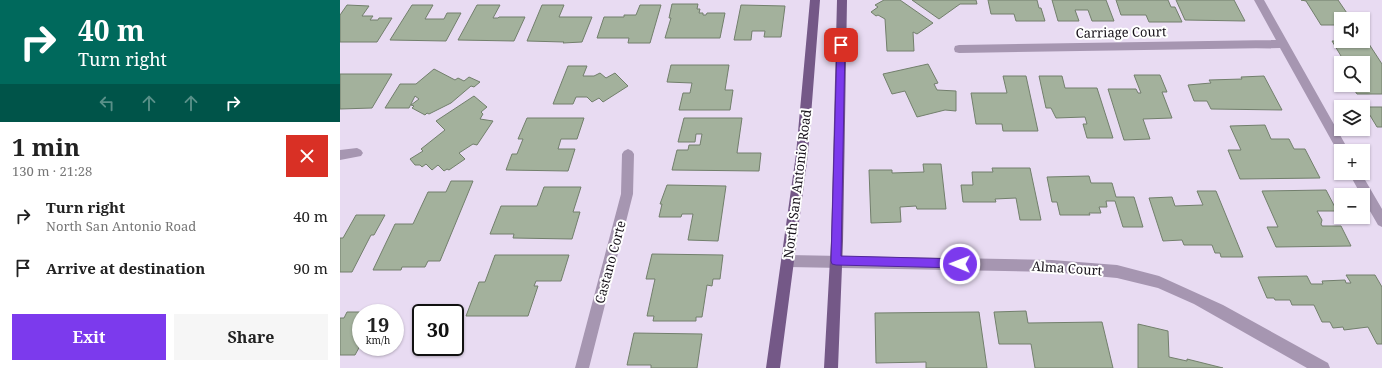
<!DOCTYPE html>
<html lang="en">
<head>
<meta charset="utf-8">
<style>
  :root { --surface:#fff; --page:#f6f6f6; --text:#222; --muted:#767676; --accent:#7c3aed }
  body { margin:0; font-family:"Noto Serif",serif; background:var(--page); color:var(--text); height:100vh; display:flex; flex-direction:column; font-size:15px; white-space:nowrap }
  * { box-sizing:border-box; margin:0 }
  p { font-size:13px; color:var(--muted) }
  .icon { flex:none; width:22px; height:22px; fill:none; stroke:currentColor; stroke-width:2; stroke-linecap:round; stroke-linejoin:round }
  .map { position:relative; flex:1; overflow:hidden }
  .drawer { display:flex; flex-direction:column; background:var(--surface); width:340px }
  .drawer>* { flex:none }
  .top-card { background:#00695c; color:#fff; overflow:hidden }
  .tools { position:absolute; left:994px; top:12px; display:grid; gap:8px }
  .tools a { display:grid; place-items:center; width:36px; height:36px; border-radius:0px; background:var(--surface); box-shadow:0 1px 3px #0004; font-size:20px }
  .speed { position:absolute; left:12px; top:304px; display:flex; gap:8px; font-size:20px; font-weight:700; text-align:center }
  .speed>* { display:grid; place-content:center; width:52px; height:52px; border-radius:50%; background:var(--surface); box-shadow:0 1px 3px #0004; line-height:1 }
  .speed small { font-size:10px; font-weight:400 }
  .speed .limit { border:2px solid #111; border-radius:6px; background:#fff; color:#111 }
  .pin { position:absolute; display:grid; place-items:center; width:34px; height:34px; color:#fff; margin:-17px; border-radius:8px; box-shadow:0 2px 6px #0006 }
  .me { position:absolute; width:44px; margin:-22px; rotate:271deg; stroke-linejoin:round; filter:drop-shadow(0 0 3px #0008) }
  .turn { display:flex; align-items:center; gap:14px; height:84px; padding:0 12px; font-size:18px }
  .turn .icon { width:52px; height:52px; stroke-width:2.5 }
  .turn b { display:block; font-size:28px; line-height:34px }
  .lanes { display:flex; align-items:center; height:38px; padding:0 12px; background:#0003; justify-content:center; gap:20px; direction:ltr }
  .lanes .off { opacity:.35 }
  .round { display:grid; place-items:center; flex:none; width:42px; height:42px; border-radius:0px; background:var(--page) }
  .summary { display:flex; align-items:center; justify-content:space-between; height:68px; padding:0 12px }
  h1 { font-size:24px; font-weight:700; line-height:30px }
  .button { display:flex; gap:8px; margin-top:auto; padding:8px 12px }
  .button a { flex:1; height:46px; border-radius:0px; background:var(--accent); color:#fff; font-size:16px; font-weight:700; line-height:46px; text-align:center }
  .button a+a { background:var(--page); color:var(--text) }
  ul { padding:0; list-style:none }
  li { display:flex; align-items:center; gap:12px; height:52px; padding:0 12px }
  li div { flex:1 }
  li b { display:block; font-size:15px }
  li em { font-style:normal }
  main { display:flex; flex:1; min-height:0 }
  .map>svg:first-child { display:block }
  .building { fill:#a3b19c; stroke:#727f6c }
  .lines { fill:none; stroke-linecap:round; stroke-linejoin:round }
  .minor { fill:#a696b1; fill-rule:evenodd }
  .primary { fill:#745887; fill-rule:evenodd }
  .route { fill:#7c3aed; stroke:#51269a }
  .labels { text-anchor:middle; stroke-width:4; stroke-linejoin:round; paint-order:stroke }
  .street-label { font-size:13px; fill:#161119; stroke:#fff }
</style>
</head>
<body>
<main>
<section class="drawer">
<div class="top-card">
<div class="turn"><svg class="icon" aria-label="right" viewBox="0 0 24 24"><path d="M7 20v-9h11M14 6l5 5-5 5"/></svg><div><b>40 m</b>Turn right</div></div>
<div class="lanes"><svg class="icon off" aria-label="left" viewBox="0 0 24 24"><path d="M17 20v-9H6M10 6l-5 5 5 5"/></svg><svg class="icon off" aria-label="ahead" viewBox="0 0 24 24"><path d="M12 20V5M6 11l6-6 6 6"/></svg><svg class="icon off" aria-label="ahead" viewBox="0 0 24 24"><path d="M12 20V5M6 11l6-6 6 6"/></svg><svg class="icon" aria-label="right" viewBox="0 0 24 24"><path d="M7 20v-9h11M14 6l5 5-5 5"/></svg></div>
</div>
<div class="summary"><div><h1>1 min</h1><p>130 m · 21:28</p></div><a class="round" style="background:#d93025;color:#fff"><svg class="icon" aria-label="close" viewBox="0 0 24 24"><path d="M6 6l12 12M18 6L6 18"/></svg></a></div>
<ul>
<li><svg class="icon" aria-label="right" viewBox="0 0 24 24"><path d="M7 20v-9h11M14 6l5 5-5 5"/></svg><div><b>Turn right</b><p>North San Antonio Road</p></div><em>40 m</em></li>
<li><svg class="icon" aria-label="arrive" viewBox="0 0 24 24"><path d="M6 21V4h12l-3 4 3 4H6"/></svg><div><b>Arrive at destination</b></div><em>90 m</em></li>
</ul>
<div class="button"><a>Exit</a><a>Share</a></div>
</section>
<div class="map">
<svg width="1042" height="368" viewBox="0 0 1042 368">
  <rect width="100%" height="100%" fill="#e8dbf2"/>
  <!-- building -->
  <g class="building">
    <path d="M544,0H560L593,23L577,34L573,32L574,51H547L545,19L538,15L536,16L531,12L538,7L535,5Z"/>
    <path d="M572,0H636L637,4H620L599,19Z"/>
    <path d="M648,0H697L699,8H701L705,21H676L674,14H651Z"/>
    <path d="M712,0H766L774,21H752L748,10H735L739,21H718Z"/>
    <path d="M776,0H828L831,7H835L842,22H809L806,15H781Z"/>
    <path d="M836,0H894L905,21L845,20Z"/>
    <path d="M961,0H998L1011,19H1001V25H981L966,1Z"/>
    <path d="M332,4H358L357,9H360L359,13H363V15H366L367,13H385L380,38H325L331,18H329Z"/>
    <path d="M7,5L29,6L22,16H33L30,20H38L39,18H52L37,42H0V15Z"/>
    <path d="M72,5H93L85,19H104L107,13H121L106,41L50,40Z"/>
    <path d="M137,5H160L153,18H158L159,17H185L174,41L118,40Z"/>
    <path d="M202,5H224L219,17H252L242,42L223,43L224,42L187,41Z"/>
    <path d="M300,5H321L310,43H288L289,38H257L264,17H284V15H296Z"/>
    <path d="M401,5L445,6L441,37H424L425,31H412L411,40H394Z"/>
    <path d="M992,41H1027L1042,64V94H1017L1011,85H1023V63H1008L1007,61H1004Z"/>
    <path d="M588,64L598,83L594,84L597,90L616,91V111L605,110L577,117L565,91L552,94L543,74Z"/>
    <path d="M331,65H389L385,90H393L390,110H339L343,93H350L352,83L327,82Z"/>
    <path d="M228,66H247L243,76H254L260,73L266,78L275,73L288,86L263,102L259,98L252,102L247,97H236L233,104H213Z"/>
    <path d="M94,69L115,80L118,78L124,81L129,77L140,82L134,87L131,86L111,103L89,114L87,113L85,115L72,108L74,106L71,105L79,99L75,96L69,108H45L60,84H76Z"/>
    <path d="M0,74H52L32,108L0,109Z"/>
    <path d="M794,75H820L827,92H822L832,118L803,119L810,139L784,140L768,89H796L798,93H801Z"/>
    <path d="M663,76H686L698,131H663L662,124H636L631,93H667Z"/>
    <path d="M699,76H722L725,88H757L773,138H747L743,124H747L745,117L716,118L711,108H706Z"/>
    <path d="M924,76L942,110L871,109L867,101H854L848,85L871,83L869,80L902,79L901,77Z"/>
    <path d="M134,96L147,107L141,112L143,114L140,119L153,121L137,145L133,144L119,153L125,159L109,170L107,169L104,171L98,165L92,170L86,164L82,167L80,165H75L70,159L83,151L81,149L105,130L96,121Z"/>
    <path d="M1025,107H1042V127H1037Z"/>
    <path d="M187,118H244L237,139H221L218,149H235L228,171L166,170L172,154H177L183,139H178Z"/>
    <path d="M344,118H402L397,153H421L419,171L332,170L337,150H348L349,145H360L362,134H356L355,142H338Z"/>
    <path d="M925,125L931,139H949L954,149H965L980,178L900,179L888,150H901L890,126Z"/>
    <path d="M583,164H601L606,209H577L576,206L560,207L561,222L531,223L529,170H552V173L584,172Z"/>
    <path d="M652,168H690L701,220H680L676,198L655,199L656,202H623L621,185H633L632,172H653Z"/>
    <path d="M749,176L751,183H772L776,197H794L803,227H783L775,201H766L767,207H759L761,213H749L750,215H720L717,202H712L707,177Z"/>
    <path d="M111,181H133L100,261H88L85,267H62L61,270H33L55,224H73L88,192H106Z"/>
    <path d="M327,185L386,186L378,241L348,240L353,214H342L341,217H319L322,204H320Z"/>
    <path d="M204,187H241L233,212H240L232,239L173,238L174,234H150L161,206H197Z"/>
    <path d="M986,190L997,211H977L982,220L981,224L982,226H1001L1011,246L936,247L927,227H938L922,191Z"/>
    <path d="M857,191H876L903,257H881L880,253H875L872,245H844L842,240L823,241L809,198L832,197L835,206L863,205Z"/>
    <path d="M16,215H45L34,235H31L12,272H0V238H3Z"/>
    <path d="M312,254L383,255L380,279H373L372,286L367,285L362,317H356V321H313L314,316H307L315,279H306Z"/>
    <path d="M155,255H229L221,281H196L194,286H198L188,316H126L139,282H145Z"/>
    <path d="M1006,275H1035L1042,287V344H1037L1028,327L1004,330L1003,327L993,328L990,322H982L974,305H952L950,300H935L934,298H927L918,277L967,276L971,284H983L982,281L1005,280L1006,283H1011Z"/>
    <path d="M686,311L688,323L762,322L773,368H695L691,344H659L654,312Z"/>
    <path d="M7,312H36L21,313V344L15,355H0V318H4Z"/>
    <path d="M639,312L647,368H586V362L536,363L535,313Z"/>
    <path d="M798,324L828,331L829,357L847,361V359L883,368H798Z"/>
    <path d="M294,333L362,334L357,368H311V365H287Z"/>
  </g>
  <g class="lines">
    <!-- minor -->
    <g class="minor">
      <path d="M914,0H924L1009,151H1001V155L999,154L940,48L619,53L615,52L614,49L615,46L619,45L936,40Z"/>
      <path d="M17,148L21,150L23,153L21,156L0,160V150Z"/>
      <path d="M288,149L292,151L294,154L293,194L249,368H235L281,194L282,154L284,151Z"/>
      <path d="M1009,173H1021L1042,209V227L1038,225L1023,199V195H1021Z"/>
      <path d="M448,255L712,260L777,265L819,276L883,305L988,363L990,368H967L854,304L818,288L777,278L712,272L448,267L443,265L441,261L443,257Z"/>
    </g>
    <!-- primary -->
    <g class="primary">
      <path d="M470,0H480L468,154L440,368H426L456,154Z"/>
      <path d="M497,0H507L503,241L498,368H484L491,241Z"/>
    </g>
  </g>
  <!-- route -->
  <path class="route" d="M501,42L505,45L501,256L620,259L624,260L625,264L624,267L620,268L496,265L492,264L491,261L497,45Z"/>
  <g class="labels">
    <!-- street labels -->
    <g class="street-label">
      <text transform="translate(781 32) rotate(-1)" y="5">Carriage Court</text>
      <text transform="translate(457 184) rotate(-83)" y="5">North San Antonio Road</text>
      <text transform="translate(270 262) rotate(-75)" y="5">Castano Corte</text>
      <text transform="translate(727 268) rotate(4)" y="5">Alma Court</text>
    </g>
  </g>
</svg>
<div class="tools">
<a><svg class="icon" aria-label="sound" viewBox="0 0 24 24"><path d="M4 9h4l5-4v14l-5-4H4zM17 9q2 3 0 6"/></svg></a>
<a><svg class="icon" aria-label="search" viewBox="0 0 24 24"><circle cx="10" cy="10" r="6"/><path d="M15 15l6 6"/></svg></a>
<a><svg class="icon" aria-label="layers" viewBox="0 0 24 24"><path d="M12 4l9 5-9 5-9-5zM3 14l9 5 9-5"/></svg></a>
<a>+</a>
<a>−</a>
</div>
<div class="speed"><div>19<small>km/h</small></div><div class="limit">30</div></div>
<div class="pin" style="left:501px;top:45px;background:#d93025"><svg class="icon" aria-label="arrive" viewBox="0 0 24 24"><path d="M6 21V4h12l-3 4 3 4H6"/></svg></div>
<svg class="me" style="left:620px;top:264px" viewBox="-20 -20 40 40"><circle r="17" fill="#7c3aed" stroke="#fff" stroke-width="3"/><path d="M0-11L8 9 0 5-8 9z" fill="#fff"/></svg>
</div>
</main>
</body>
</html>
